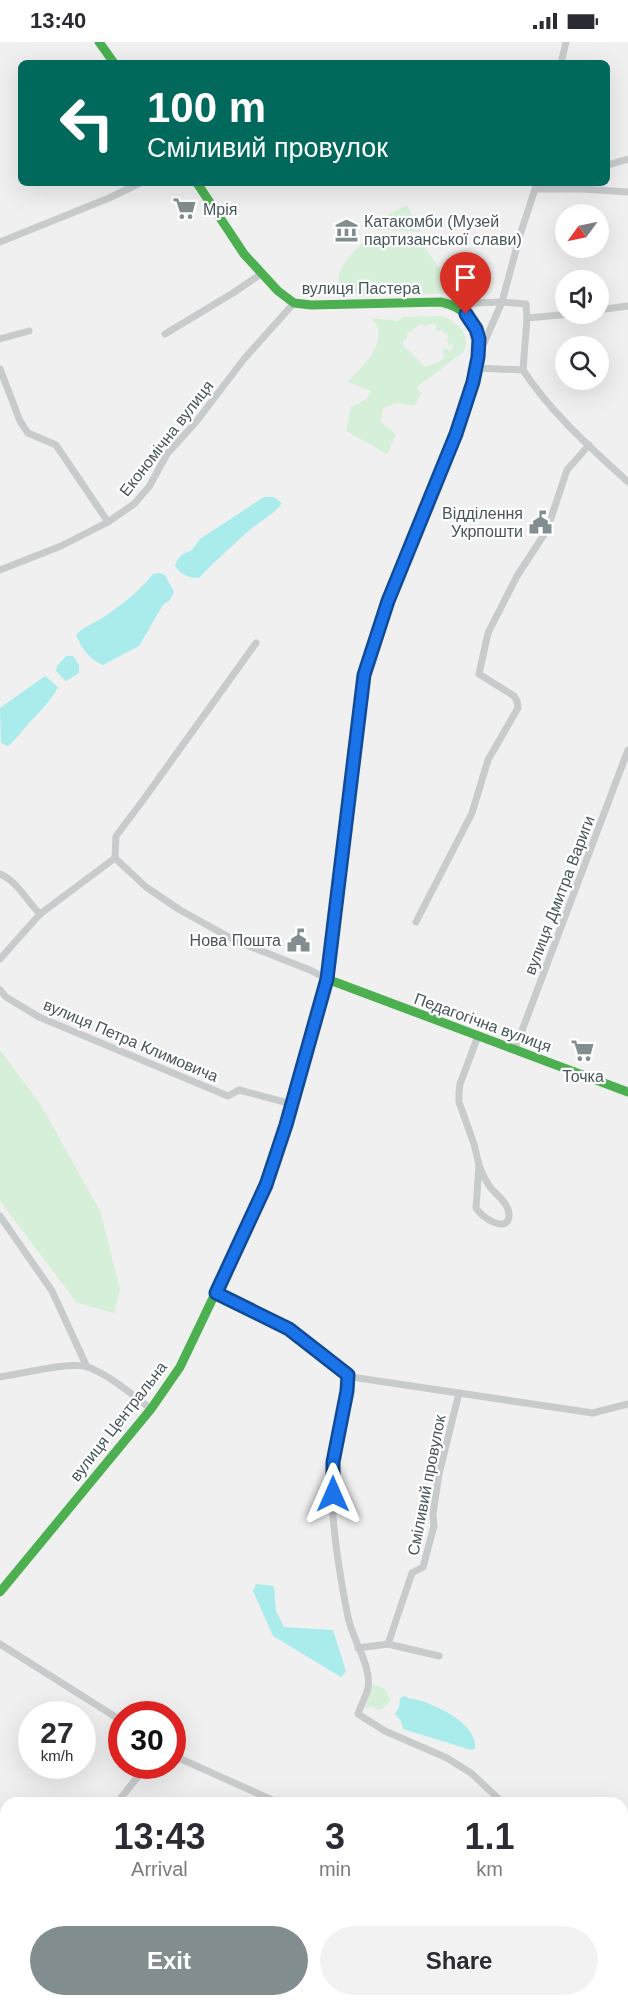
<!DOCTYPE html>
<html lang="en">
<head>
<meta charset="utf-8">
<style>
  :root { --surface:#fff; --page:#f2f2f3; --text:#2b2b33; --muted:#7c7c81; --accent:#828d90 }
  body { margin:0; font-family:Arial,sans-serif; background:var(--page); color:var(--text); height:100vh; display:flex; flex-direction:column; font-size:22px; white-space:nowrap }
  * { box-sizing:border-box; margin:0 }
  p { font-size:20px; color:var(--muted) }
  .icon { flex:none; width:33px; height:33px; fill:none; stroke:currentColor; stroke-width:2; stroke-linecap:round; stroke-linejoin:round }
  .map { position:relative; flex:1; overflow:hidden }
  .drawer { position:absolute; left:0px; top:1755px; width:628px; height:210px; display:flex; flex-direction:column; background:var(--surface); border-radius:18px 18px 0 0; box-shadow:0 6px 24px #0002 }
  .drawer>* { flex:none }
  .guide { position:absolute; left:18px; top:18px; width:592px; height:126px; border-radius:9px; box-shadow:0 6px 24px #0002; background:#00695c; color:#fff; overflow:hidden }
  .needle { width:39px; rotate:237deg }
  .controls { position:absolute; left:555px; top:162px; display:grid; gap:12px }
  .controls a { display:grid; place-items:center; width:54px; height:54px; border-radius:50%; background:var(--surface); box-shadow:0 6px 24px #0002; font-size:30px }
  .speed { position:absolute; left:18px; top:1659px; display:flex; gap:12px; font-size:30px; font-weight:700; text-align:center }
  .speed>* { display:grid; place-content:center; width:78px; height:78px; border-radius:50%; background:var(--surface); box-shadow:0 6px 24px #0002; line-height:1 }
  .speed small { font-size:15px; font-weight:400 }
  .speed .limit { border:9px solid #d22; background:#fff; color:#111 }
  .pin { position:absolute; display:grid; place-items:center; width:51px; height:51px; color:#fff; margin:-62px -26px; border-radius:50% 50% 50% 0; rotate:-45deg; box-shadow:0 0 6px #0007 }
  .pin .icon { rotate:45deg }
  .me { position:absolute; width:66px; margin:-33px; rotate:0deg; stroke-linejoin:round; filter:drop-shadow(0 0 4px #0008) }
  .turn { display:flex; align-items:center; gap:21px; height:126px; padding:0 30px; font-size:27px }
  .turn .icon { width:78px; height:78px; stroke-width:2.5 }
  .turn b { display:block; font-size:42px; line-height:51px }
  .eta { display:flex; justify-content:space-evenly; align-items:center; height:102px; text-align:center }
  .eta b { font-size:36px; font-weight:800; line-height:42px }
  .primary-button { display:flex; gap:12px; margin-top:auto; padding:12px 30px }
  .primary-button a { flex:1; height:69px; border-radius:36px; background:var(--accent); color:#fff; font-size:24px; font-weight:800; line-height:69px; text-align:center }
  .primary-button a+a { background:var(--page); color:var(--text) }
  .status { display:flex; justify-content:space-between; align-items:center; height:42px; padding:0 30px; background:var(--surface); direction:ltr }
  .status svg { height:16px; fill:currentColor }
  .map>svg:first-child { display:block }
  .green { fill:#d5efd9; fill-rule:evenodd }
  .water { fill:#aaecec }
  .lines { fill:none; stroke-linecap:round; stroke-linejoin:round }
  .street { stroke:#c8cbcc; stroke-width:7 }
  .fast { stroke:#4caf50; stroke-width:9 }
  .slow { stroke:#ffc107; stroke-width:9 }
  .jam { stroke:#c62828; stroke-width:9 }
  .route-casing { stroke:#114b97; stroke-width:15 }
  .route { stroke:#1a73e8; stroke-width:10 }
  .labels { text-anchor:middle; stroke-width:4.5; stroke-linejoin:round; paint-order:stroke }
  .poi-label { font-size:16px; fill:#47575c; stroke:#fff; text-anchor:start }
  .street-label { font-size:16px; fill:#47575c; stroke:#fff }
</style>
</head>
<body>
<div class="status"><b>13:40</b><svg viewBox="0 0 49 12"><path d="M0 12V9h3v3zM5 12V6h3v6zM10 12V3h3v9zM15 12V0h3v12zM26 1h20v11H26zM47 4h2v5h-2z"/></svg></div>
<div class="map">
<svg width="628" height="1965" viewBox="0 0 628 1965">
  <rect width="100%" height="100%" fill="#f1f0f0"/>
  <!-- green -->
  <g class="green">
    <path d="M407,163L420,190L367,187L366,184Z"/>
    <path d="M369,194L420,198C431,214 444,238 464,244V251L365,254C313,245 350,214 369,194Z"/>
    <path d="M441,274C456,279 473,293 463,310L416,346L422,351L414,364L398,361L383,366L381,380L396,392L387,412L346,389L351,365L367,357L371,349L348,340C359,326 381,310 378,289C378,285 374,280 372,276L398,279L403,275ZM433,281L437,284L435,287L438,290L441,288L449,295L446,298L449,303L452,302L453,306L450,309L445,306L442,309L445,314L441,319L425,325L403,303V299L406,297L408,291L421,282L425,284Z"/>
    <path d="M0,1008L41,1063L101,1171L120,1247L114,1271L77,1261L0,1159Z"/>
    <path d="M373,1642L384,1646L390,1657C387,1664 383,1669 375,1667L374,1664L365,1666Z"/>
  </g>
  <!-- water -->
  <g class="water">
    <path d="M264,455H274L282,461C274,472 262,478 252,486C234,502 216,518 199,536C189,536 181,533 175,524C178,515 182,511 191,509L200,497Z"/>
    <path d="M160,531L165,533L174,550L170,558L163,563L157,573L139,604L103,623C89,617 82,607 76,593C83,585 92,582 101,577C120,564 139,550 153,532Z"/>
    <path d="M66,614H73L79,623V631L66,639L56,629L57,624Z"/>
    <path d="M45,634L58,645C51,659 41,668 31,679C23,688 17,696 8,704L1,701L0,666Z"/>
    <path d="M256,1542L274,1544L276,1569L284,1585L333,1588L346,1629L341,1635L273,1594L253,1549Z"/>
    <path d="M405,1654C410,1658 412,1656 418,1658C437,1663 479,1683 475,1707L471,1708L403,1687L401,1679L395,1672L399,1665L400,1656Z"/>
  </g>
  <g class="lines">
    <!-- street -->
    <g class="street">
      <path d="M561,21L566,0"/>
      <path d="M608,123L628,117"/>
      <path d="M536,147H583L628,150"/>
      <path d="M0,200L109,156L140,141"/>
      <path d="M450,262L502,260L526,262L527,276L571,272"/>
      <path d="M598,268L628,264"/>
      <path d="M165,292L233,251L261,232"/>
      <path d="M0,297L29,289"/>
      <path d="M480,310L502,260L520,193L537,141"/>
      <path d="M476,326L523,328L527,276"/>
      <path d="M0,327L20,379L28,391L56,403L108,480"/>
      <path d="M523,328C551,371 591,406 628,440"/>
      <path d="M0,528L61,504L108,480L134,462L149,445L167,412L196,380L244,317L294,261"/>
      <path d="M115,816L146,845L180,868L236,899L310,928L327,937"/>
      <path d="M0,832C17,839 27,859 40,872"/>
      <path d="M416,880L472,771L488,718L518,666L517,659L514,654L479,632L488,591L517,534L547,488L567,428L589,403"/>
      <path d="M0,917L40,872L115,816L116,794L141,761L256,601"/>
      <path d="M0,948L6,955L39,975L228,1054L239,1048L292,1062"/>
      <path d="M478,994L460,1042L459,1051V1060L474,1102L479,1123L476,1166C481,1175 508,1193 509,1173C509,1161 496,1153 490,1145C485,1138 482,1131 479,1123"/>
      <path d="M515,1007L628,708"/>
      <path d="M0,1174L52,1249L87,1325"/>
      <path d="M216,1251L289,1287L348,1333C346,1362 336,1390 333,1419C328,1465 339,1530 348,1575C352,1597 372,1624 368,1646C366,1654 361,1663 358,1672L385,1689L447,1716L471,1731L503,1761"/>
      <path d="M348,1333L358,1336L593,1371L628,1362"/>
      <path d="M0,1335C21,1332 70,1319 88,1325C111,1334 131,1352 151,1367"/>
      <path d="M0,1602L122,1679"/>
      <path d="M388,1602L412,1531L423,1525L434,1484L433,1472L439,1432L459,1351"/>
      <path d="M358,1606L388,1602L439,1614"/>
      <path d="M172,1713L279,1761"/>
      <path d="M117,1761L146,1724"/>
      <path d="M0,1895L6,1898"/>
    </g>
    <!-- fast -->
    <g class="fast">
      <path d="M99,0L114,21"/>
      <path d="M197,141L244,212L278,249L294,261L311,263L441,260C490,271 481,317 469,353"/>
      <path d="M329,919L365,633L388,559L408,509"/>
      <path d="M327,937L628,1050"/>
      <path d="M0,1550L151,1367L180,1325L245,1189"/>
    </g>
    <!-- slow -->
    <path class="slow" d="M245,1189L266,1143L286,1083L327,937L329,919"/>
    <!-- jam -->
    <path class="jam" d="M408,509L456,392L469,353"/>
  </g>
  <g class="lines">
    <defs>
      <path id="route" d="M333,1452V1420L347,1349L348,1333L289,1287L216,1251L266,1143L286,1083L327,937L364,633L388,559L456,392L473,340L478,315L479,297L476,287L466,272"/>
    </defs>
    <!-- route casing -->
    <use href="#route" class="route-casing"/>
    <!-- route -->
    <use href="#route" class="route"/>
  </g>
  <!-- icons -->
  <defs>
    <symbol id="supermarket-bare" viewBox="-9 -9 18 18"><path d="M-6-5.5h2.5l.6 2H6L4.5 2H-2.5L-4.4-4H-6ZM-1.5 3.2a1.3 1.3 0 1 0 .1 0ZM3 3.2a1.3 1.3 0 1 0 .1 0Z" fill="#828d90" stroke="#fff" stroke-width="2.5" paint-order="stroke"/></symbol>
    <symbol id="museum-bare" viewBox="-9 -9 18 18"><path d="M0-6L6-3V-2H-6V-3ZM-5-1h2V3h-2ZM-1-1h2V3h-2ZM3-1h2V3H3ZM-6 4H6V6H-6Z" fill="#828d90" stroke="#fff" stroke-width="2.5" paint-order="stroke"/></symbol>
    <symbol id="civic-bare" viewBox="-9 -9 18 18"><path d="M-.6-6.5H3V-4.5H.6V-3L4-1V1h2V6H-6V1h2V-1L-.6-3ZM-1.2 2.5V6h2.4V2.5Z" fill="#828d90" stroke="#fff" stroke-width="2.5" paint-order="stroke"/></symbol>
  </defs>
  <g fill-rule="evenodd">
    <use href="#supermarket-bare" x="168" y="150" width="33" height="33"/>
    <use href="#museum-bare" x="330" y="172" width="33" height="33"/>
    <use href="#civic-bare" x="524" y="464" width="33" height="33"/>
    <use href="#civic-bare" x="282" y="882" width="33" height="33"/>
    <use href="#supermarket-bare" x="566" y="992" width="33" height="33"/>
  </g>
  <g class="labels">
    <!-- poi labels -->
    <g class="poi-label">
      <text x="203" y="173">Мрія</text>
      <text x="364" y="185">Катакомби (Музей<tspan x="364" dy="18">партизанської слави)</tspan></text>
      <text x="523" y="477" text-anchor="end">Відділення<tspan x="523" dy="18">Укрпошти</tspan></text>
      <text x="281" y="904" text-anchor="end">Нова Пошта</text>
      <text x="583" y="1040" text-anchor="middle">Точка</text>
    </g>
    <!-- street labels -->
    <g class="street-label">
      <text x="361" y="252">вулиця Пастера</text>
      <text transform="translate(166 396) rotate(-52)" y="6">Економічна вулиця</text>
      <text transform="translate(559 853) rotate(-69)" y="6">вулиця Дмитра Вариги</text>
      <text transform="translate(483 980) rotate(20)" y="6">Педагогічна вулиця</text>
      <text transform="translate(131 998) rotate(23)" y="6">вулиця Петра Климовича</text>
      <text transform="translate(118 1379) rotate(-52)" y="6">вулиця Центральна</text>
      <text transform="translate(426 1443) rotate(-79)" y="6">Сміливий провулок</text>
    </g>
  </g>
</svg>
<div class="controls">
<a><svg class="needle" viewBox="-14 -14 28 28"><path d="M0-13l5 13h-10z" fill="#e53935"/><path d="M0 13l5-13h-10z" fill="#7c7c81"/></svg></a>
<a><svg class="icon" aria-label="sound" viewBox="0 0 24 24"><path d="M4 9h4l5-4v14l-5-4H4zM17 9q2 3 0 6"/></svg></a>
<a><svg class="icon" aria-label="search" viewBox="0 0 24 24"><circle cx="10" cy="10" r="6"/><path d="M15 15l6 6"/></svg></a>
</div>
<div class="speed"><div>27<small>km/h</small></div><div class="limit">30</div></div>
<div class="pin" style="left:466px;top:272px;background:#d93025"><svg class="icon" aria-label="arrive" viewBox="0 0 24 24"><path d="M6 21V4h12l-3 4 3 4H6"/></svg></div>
<svg class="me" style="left:333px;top:1452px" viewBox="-20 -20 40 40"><path d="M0-17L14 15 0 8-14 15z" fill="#1a73e8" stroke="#fff" stroke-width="4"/></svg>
<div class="guide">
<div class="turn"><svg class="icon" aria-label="left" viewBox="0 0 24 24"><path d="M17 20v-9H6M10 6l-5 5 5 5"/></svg><div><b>100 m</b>Сміливий провулок</div></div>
</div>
<section class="drawer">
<div class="eta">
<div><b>13:43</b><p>Arrival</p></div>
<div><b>3</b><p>min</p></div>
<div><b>1.1</b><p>km</p></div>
</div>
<div class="primary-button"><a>Exit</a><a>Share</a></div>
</section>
</div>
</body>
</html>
